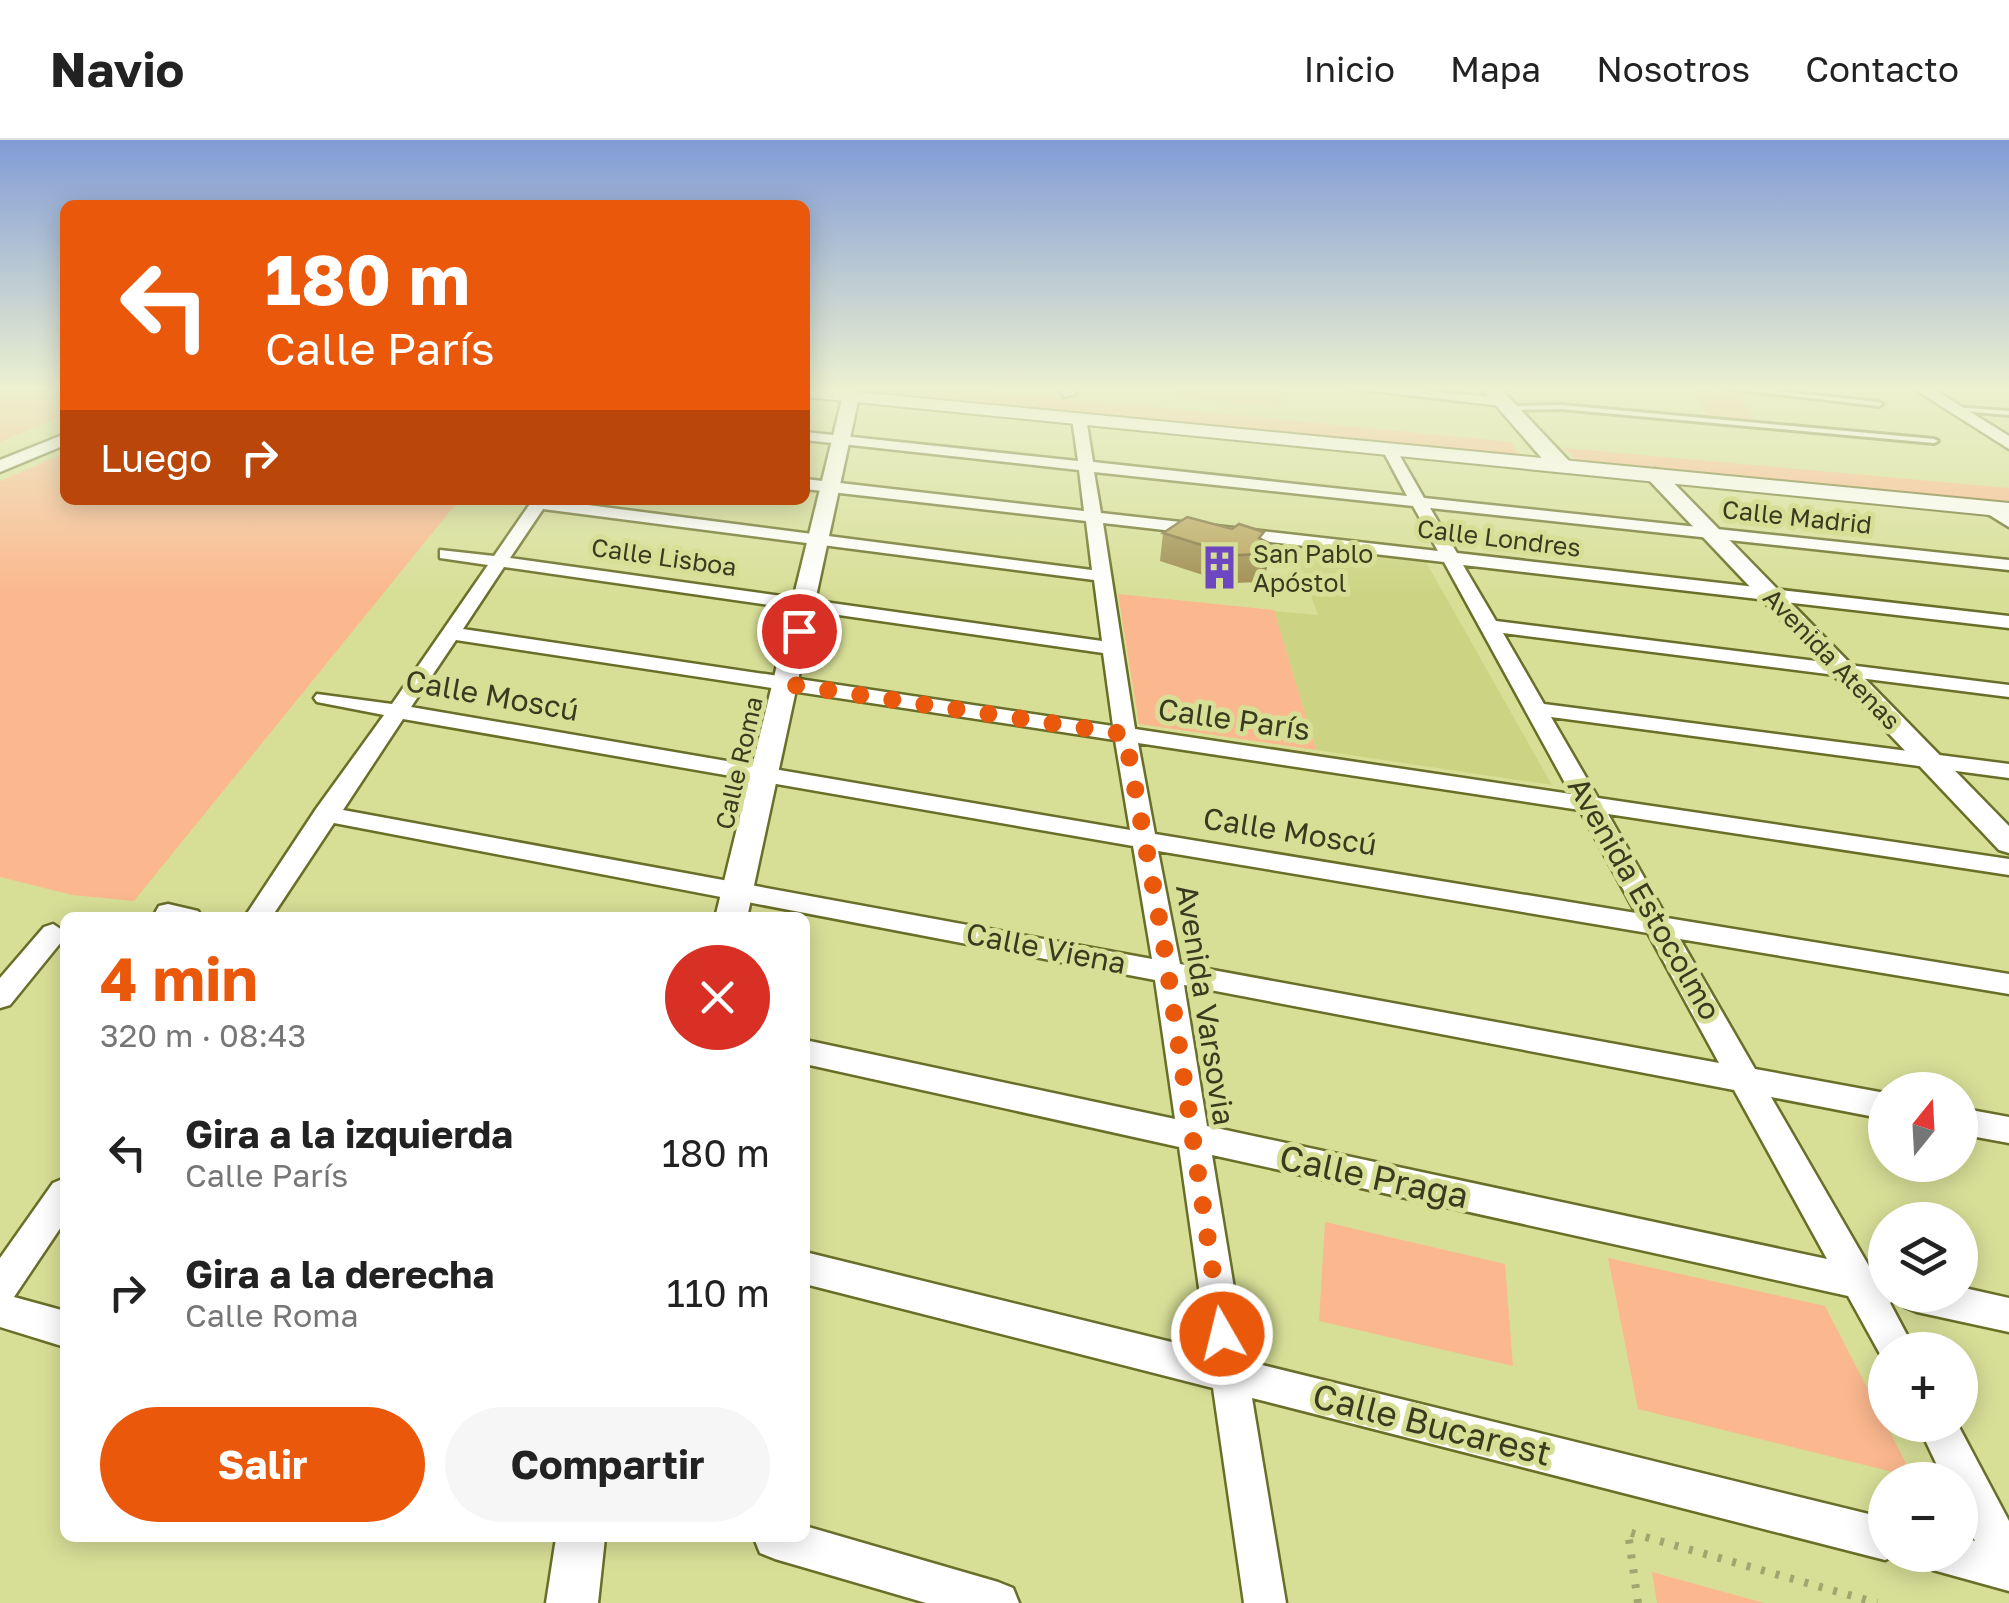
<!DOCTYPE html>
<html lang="es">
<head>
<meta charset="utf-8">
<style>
  :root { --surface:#fff; --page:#f6f6f6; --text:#222; --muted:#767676; --line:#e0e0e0; --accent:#ea580c }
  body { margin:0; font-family:"Golos Text",sans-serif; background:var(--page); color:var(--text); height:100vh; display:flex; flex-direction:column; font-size:38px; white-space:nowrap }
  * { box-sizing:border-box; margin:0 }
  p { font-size:32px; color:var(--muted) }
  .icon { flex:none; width:55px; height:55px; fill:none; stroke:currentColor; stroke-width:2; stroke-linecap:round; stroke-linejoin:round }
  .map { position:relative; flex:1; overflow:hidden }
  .side { position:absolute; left:60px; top:772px; width:750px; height:630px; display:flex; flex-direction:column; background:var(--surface); border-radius:15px; box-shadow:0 5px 25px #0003 }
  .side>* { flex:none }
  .guide { position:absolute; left:60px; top:60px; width:750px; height:305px; border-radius:15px; box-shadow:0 5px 25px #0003; background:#ea580c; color:#fff; overflow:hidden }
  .needle { width:65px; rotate:18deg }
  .buttons { position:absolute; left:1868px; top:932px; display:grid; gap:20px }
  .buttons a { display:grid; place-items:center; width:110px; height:110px; border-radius:50%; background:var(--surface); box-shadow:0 5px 25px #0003; font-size:50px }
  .pin { position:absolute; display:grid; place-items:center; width:85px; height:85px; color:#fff; margin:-42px; border:5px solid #fff; border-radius:50%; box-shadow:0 2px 10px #0007 }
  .me { position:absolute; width:110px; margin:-55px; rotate:352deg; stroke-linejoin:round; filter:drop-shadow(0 0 8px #0008) }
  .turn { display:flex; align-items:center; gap:35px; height:210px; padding:0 40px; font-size:45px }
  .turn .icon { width:130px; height:130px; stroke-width:2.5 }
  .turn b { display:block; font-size:70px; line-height:85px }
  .then { display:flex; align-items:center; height:95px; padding:0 40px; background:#0003; gap:20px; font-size:38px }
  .round { display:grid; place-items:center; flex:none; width:105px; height:105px; border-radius:52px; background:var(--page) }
  .headline { display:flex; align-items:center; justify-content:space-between; height:170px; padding:0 40px }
  h1 { font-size:60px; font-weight:700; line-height:75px; color:var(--accent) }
  .action { display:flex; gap:20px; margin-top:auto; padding:20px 40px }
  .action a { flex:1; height:115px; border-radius:60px; background:var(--accent); color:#fff; font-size:40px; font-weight:700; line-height:115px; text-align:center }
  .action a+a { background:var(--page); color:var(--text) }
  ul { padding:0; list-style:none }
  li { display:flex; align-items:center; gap:30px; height:140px; padding:0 40px }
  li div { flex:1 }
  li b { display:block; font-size:38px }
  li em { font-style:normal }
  header { display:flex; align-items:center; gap:60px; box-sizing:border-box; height:140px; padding:0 50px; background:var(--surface); border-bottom:2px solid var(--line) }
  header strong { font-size:48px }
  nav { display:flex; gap:55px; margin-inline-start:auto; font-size:35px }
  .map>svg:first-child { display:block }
  .built { fill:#ccd484 }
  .green { fill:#fbb88e }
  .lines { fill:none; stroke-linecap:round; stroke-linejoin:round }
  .service-casing { stroke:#696e28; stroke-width:6 }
  .minor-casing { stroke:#696e28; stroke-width:5 }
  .tertiary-casing { stroke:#696e28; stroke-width:5 }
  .secondary-casing { stroke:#696e28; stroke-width:5 }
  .primary-casing { stroke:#696e28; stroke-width:4 }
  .path { stroke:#a0a66d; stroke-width:8; stroke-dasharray:4 11; stroke-linecap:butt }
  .service { fill:#fff; fill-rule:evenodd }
  .minor { fill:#fff; fill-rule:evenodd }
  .tertiary { fill:#fff; fill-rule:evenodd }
  .secondary { fill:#fff; fill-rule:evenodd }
  .primary { fill:#fff; fill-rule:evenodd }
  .wall { fill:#a08f53 }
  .shaded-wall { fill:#827443 }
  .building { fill:#baa660; stroke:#827443; stroke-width:2.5 }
  .route { stroke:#ea580c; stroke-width:18; stroke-dasharray:0 32.4 }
  .labels { text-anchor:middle; stroke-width:10; stroke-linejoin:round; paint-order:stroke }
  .far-street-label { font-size:25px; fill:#383b1e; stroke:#d7df97 }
  .far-poi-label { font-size:25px; fill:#383b1e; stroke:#d7df97; text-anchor:start }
  .street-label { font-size:30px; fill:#383b1e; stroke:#d7df97 }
  .near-street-label { font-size:35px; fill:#383b1e; stroke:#d7df97 }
</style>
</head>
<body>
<header>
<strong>Navio</strong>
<nav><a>Inicio</a><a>Mapa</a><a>Nosotros</a><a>Contacto</a></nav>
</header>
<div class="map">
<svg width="2009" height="1463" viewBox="0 0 2009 1463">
  <rect width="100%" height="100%" fill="#d7df97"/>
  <!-- built -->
  <path class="built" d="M1293,407L1426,422L1552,645L1316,610L1274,471L1318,475Z"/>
  <!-- green -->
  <g class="green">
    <path d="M0,247H65V275L0,302Z"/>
    <path d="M806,247H949L1511,302L1521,318Z"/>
    <path d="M1178,247H1284L1280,267L1174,256Z"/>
    <path d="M1693,250L1740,254L1755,282L1708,277Z"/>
    <path d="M1564,308L2009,348V367L1581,325Z"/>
    <path d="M65,313V360H459L134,761L72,755L0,737V341Z"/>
    <path d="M1118,454L1274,470L1316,610L1139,584Z"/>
    <path d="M1325,1082L1505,1124L1513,1226L1319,1181Z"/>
    <path d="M1608,1118L1825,1166L1913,1337L1638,1269Z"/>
    <path d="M1652,1432L1764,1463H1657Z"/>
  </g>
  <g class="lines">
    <defs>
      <g id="service">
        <path d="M1715,247H1739L1879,262L1882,264L1879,266Z"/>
        <path d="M1561,265L1934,299L1938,301L1934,303L1561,269L1508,270L1505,268L1508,266Z"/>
        <path d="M1953,267L2009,271V275L1951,270L1950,269Z"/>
      </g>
      <g id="minor">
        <path d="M1060,247H1074L1076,254L1064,257Z"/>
        <path d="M1338,247H1389L1502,258L1509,262L1502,266Z"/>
        <path d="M1079,274L1086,278L1093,322L1407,356L1382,309L1389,305L1396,309L1424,358L2009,420V430L1430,368L1457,413L2009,476V488L1463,425L1496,481L2009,545V557L1503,493L1544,564L2009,624V638L1551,577L1598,658L2009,719V735L1608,674L1667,778L2009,834V854L1680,799L1755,929L1885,953V979L1771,957L1870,1128L1885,1131V1155H1960V1147L2009,1158V1192L1917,1172L1905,1167L1899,1155L1890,1163L1915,1210H1885V1223L1848,1156L1212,1015L1246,1221L1885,1378V1415H1896L1885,1420L1252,1258L1286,1463H1244L1213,1248L805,1144V1112L1208,1211L1179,1007L805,924V900L1175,979L1155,840L334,683L271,778H244L316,669L384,575L317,562L314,558L317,554L392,564L488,425L440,418V410L494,416L532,361L549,360L1092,430L1086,381L805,349V339L1084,371L1079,330L805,300V292L1078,321L1072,278ZM1094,332L1413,366L1438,411L1101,373ZM543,369L1094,440L1102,501L510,418ZM1103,383L1444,422L1571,654L1135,589ZM504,427L1103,513L1113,586L463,489ZM456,500L1115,600L1130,690L411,567ZM403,579L1133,706L1152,819L343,670ZM1138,603L1580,670L1636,773L1155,694ZM1158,711L1648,793L1719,923L1180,824ZM1184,845L1734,950L1827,1119L1207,986Z"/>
        <path d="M1989,363L2009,374V387L1983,371L1981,368Z"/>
        <path d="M168,764L198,771L202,778H158L155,773L159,766Z"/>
        <path d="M53,784L65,792L62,801L10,865L0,868V838L44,787Z"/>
        <path d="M1960,968L2009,977V1003L1960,994Z"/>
        <path d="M65,1038V1081L14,1157L65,1171V1207L0,1187V1118L53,1043Z"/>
        <path d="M1918,1285H1958L2009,1381V1451L1933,1430L1927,1415H1960V1397L1975,1401L1960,1371V1340H1944Z"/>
        <path d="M805,1386L998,1442L1013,1448L1019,1463H926L775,1419L760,1413L754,1398H805Z"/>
      </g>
      <g id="tertiary">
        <path d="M845,247H861L747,778H715Z"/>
        <path d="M1911,247H1930L2009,296V309Z"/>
        <path d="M65,294V305L0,332V320Z"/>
        <path d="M1655,329L1662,331L2009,686V713L1999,710L1648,339L1646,335Z"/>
        <path d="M556,1398H605L598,1463H546Z"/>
      </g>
      <path id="secondary" d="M1480,247H1499L1569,321L1572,326L1569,331H1553Z"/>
      <path id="primary" d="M805,247L2009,363V377L805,257Z"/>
    </defs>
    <!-- service casing -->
    <use href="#service" class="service-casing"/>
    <!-- minor casing -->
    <use href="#minor" class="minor-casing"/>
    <!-- tertiary casing -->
    <use href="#tertiary" class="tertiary-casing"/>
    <!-- secondary casing -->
    <use href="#secondary" class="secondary-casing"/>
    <!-- primary casing -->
    <use href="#primary" class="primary-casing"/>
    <!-- path -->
    <path class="path" d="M1638,1463L1628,1392L1877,1463"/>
    <!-- service -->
    <use href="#service" class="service"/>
    <!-- minor -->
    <use href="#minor" class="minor"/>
    <!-- tertiary -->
    <use href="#tertiary" class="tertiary"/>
    <!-- secondary -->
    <use href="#secondary" class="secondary"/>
    <!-- primary -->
    <use href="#primary" class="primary"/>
  </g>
  <!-- wall -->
  <path class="wall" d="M1163,393L1263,400L1270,409L1265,437L1260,442L1234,443L1226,448L1202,442L1203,435L1160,421Z"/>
  <!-- shaded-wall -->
  <g class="shaded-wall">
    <path d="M1270,409L1265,437L1260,442L1265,414Z"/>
    <path d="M1238,415L1234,443L1226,448L1230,420Z"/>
  </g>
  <!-- building -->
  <path class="building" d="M1187,377L1232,389L1239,384L1264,392L1259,398L1269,403L1270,409L1265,414L1238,415L1230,420L1206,414L1211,408L1163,393Z"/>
  <!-- sky -->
  <linearGradient id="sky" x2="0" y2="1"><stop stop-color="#819cd6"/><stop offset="0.55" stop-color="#edf1d0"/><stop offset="1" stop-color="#edf1d0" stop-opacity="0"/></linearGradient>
  <rect width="2009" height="452" fill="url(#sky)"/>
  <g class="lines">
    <!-- route -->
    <path class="route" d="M799,491L786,544L1125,594L1163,799L1222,1194"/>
  </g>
  <!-- icons -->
  <defs>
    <symbol id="building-bare" viewBox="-9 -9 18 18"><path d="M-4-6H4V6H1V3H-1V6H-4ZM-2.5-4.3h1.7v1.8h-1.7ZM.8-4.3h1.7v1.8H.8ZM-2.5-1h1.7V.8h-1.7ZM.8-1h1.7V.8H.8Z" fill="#6d47c0" stroke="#d7df97" stroke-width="2.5" paint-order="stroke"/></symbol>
  </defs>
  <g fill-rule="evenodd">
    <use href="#building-bare" x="1188" y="396" width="63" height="63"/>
  </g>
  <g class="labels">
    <!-- far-street labels -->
    <g class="far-street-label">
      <text transform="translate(1797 377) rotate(6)" y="9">Calle Madrid</text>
      <text transform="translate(1499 398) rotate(7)" y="9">Calle Londres</text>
      <text transform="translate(664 417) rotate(8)" y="9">Calle Lisboa</text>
      <text transform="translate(1832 519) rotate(46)" y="9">Avenida Atenas</text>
      <text transform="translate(739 623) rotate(-77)" y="9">Calle Roma</text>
    </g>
    <!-- far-poi labels -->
    <g class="far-poi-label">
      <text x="1253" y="423">San Pablo<tspan x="1253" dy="29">Apóstol</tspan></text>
    </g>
    <!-- street labels -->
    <g class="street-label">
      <text transform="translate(492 556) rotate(10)" y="10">Calle Moscú</text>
      <text transform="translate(1234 580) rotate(8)" y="10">Calle París</text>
      <text transform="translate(1290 692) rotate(9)" y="10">Calle Moscú</text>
      <text transform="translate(1644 759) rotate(60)" y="10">Avenida Estocolmo</text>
      <text transform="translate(1046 809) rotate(11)" y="10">Calle Viena</text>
      <text transform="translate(1205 865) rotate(81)" y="10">Avenida Varsovia</text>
    </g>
    <!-- near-street labels -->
    <g class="near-street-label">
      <text transform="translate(1374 1037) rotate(12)" y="12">Calle Praga</text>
      <text transform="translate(1432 1285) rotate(14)" y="12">Calle Bucarest</text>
    </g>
  </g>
</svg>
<div class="buttons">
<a><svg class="needle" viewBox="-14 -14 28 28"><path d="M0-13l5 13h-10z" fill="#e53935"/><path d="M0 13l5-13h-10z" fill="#767676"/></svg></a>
<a><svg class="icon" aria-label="layers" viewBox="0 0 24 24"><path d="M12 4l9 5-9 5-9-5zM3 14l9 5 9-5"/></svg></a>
<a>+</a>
<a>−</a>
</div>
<div class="pin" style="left:799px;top:491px;background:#d93025"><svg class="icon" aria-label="arrive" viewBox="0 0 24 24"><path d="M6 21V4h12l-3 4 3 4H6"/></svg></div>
<svg class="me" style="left:1222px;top:1194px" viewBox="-20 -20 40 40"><circle r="17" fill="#ea580c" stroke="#fff" stroke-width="3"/><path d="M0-11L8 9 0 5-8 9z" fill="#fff"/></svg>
<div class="guide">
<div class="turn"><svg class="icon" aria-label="left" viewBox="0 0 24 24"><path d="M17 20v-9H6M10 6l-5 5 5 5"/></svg><div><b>180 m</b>Calle París</div></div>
<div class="then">Luego<svg class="icon" aria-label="right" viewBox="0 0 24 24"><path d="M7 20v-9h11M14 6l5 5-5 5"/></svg></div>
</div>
<section class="side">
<div class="headline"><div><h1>4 min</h1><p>320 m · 08:43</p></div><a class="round" style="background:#d93025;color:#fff"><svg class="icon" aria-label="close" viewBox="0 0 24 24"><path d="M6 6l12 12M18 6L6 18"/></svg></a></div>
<ul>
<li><svg class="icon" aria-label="left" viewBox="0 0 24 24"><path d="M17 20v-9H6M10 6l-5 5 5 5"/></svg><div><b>Gira a la izquierda</b><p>Calle París</p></div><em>180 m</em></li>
<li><svg class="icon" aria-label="right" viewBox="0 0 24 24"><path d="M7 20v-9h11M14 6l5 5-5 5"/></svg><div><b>Gira a la derecha</b><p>Calle Roma</p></div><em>110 m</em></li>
</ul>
<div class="action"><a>Salir</a><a>Compartir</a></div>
</section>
</div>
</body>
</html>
